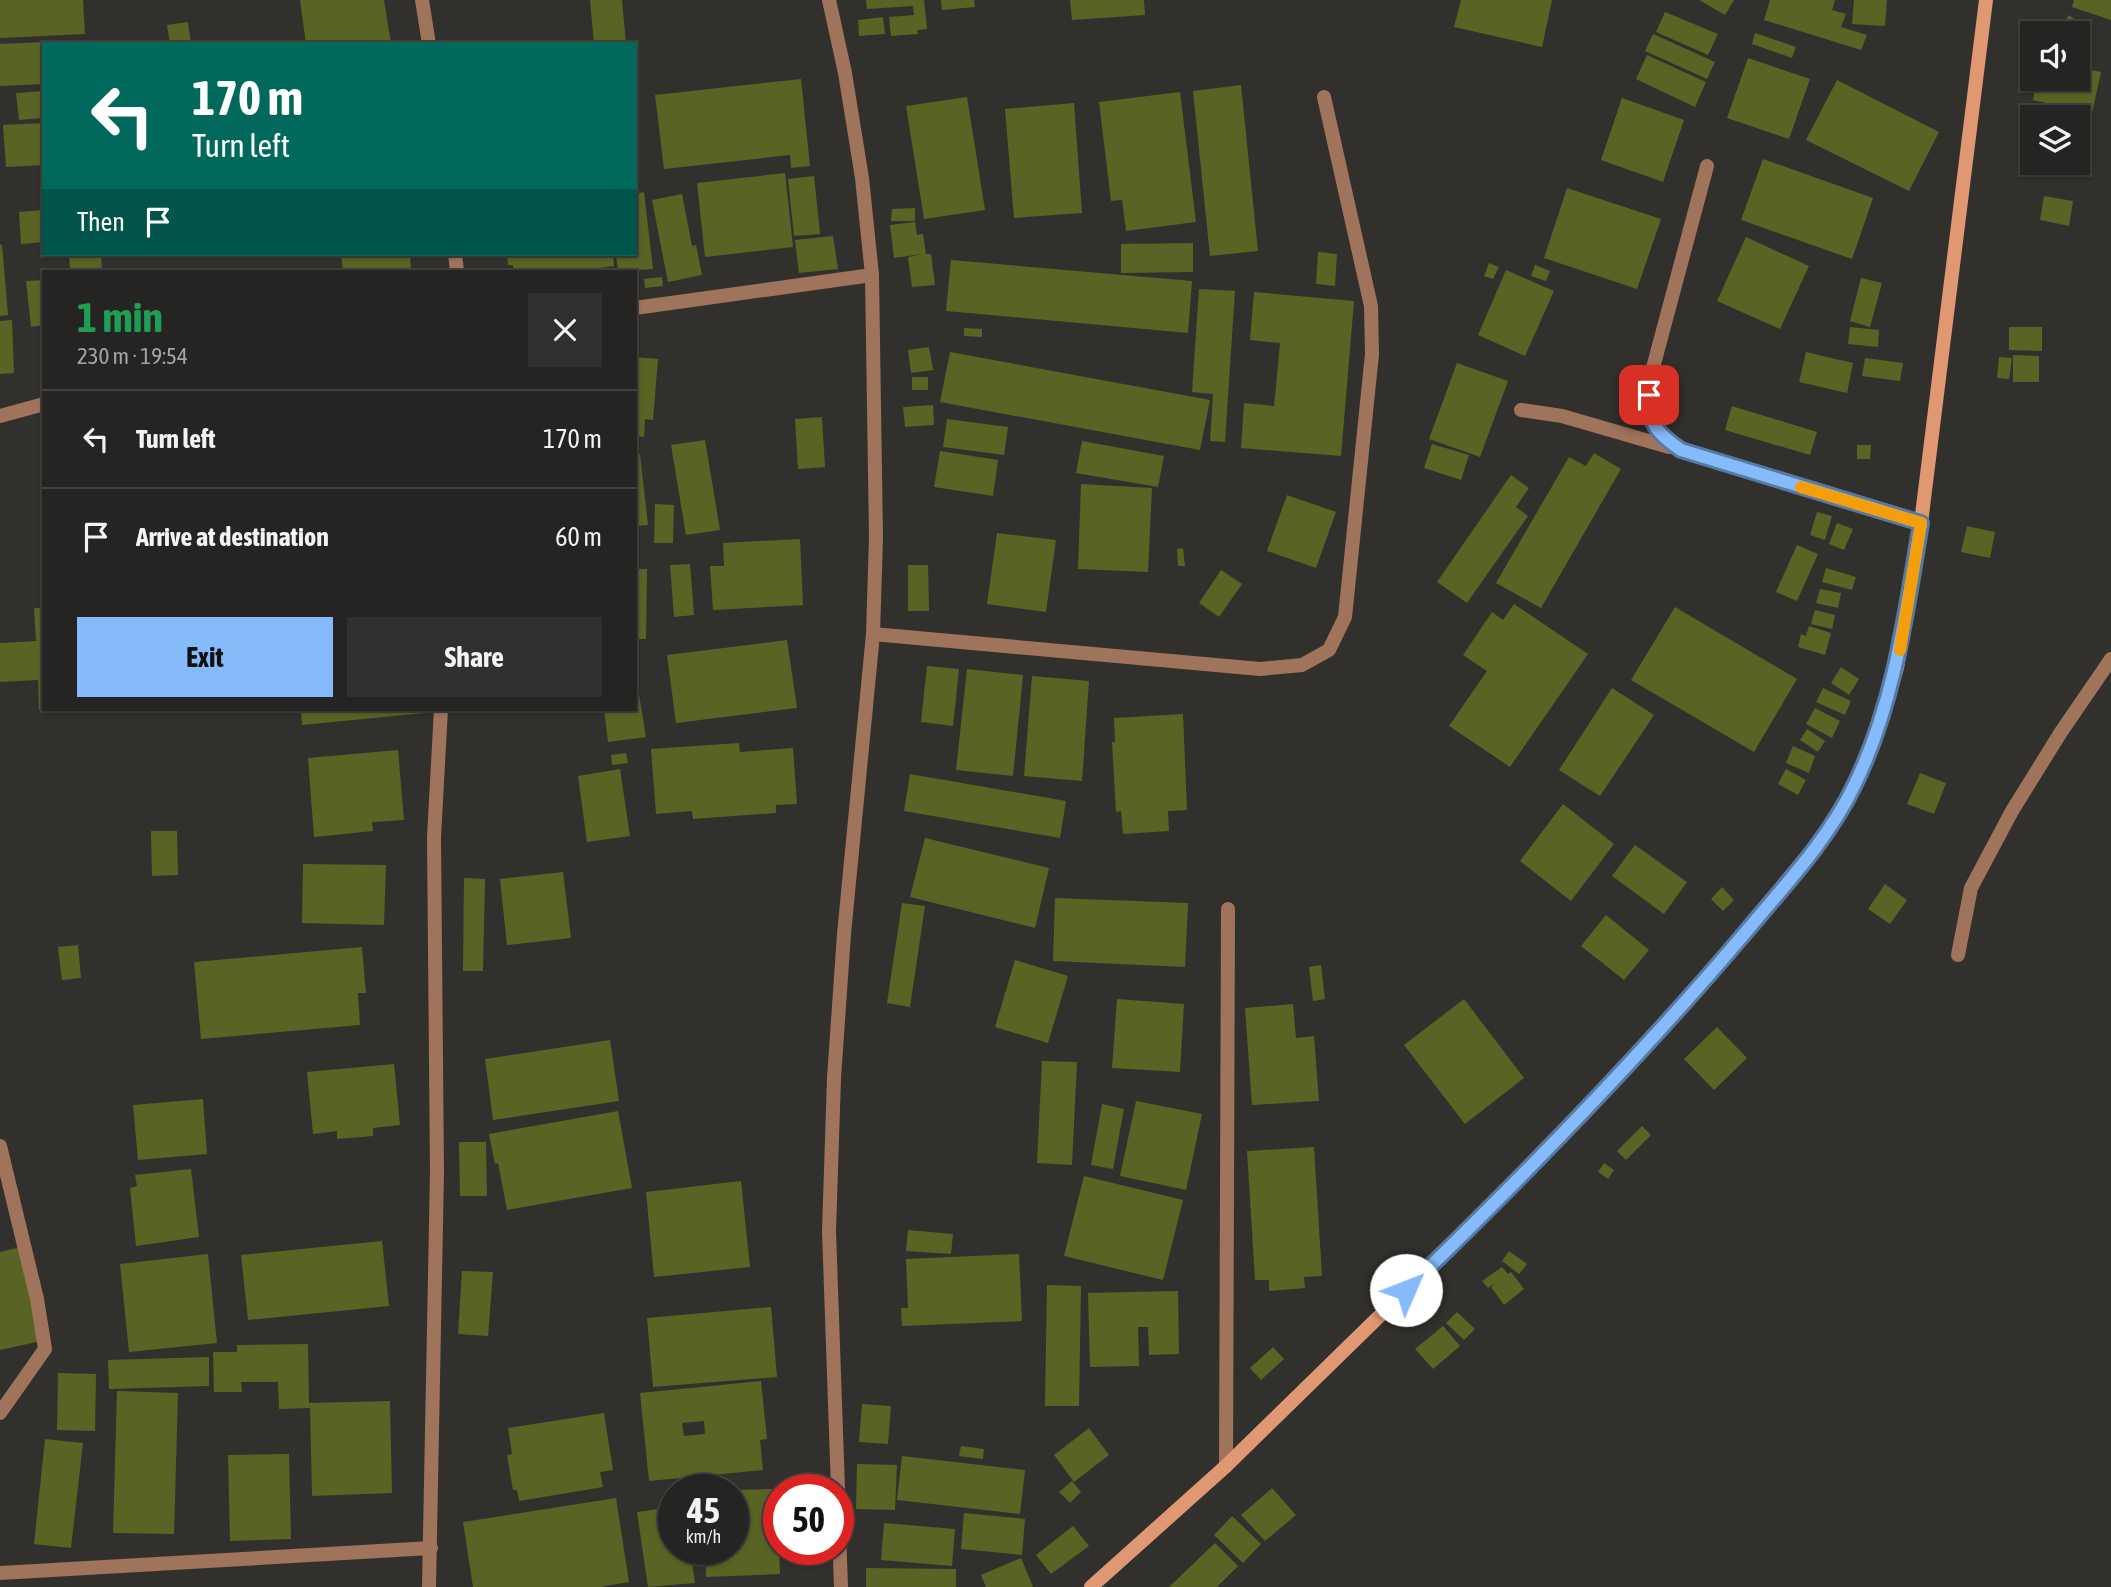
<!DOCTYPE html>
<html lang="en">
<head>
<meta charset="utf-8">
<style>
  :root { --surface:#262422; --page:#32302f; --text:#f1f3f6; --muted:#a4a4a5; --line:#424140; --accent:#86bbfb }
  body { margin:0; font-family:"Asap Condensed",sans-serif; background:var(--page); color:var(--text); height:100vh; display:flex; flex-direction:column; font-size:26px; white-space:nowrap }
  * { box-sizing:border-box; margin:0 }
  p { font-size:23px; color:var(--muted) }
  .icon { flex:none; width:38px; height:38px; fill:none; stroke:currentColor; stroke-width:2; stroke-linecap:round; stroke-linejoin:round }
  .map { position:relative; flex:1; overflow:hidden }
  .details { position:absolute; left:42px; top:270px; width:595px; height:441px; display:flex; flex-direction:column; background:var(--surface); border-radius:0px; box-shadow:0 2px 5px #0004,0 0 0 2px var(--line) }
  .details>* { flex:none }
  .banner { position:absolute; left:42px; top:42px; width:595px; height:214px; border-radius:0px; box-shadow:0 2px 5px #0004,0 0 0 2px var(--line); background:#00695c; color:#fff; overflow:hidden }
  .buttons { position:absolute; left:2020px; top:21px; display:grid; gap:14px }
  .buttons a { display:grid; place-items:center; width:70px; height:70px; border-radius:0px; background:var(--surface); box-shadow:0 2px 5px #0004,0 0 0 2px var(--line); font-size:35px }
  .speed { position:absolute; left:658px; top:1474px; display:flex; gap:14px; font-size:35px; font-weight:700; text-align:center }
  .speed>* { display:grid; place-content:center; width:91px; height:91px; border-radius:50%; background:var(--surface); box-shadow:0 2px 5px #0004,0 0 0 2px var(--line); line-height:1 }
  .speed small { font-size:18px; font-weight:400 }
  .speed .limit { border:10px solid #d22; background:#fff; color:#111 }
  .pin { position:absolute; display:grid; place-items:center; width:60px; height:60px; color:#fff; margin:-30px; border-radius:14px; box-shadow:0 4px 10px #0006 }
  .me { position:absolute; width:77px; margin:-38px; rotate:46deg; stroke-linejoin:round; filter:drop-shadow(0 0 5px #0008) }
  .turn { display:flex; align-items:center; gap:24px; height:147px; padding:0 35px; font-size:32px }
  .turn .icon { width:91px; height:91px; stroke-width:2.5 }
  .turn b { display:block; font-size:49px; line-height:60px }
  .then { display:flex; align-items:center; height:66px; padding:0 35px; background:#0003; gap:14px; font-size:26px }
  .round { display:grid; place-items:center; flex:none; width:74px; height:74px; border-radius:0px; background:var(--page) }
  .head { display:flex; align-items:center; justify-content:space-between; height:119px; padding:0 35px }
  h1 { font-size:42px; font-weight:700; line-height:52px; color:#1e9e55 }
  .action { display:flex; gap:14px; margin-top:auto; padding:14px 35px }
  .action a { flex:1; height:80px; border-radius:0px; background:var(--accent); color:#111; font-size:28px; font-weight:700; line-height:80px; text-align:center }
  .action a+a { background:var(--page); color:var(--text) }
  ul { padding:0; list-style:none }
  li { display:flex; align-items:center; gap:21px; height:98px; padding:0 35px; border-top:2px solid var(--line) }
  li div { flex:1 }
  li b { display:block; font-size:26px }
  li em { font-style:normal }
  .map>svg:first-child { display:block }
  .building { fill:#596323; fill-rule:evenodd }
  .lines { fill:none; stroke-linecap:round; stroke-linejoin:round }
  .street { stroke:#a0735b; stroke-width:14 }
  .secondary { stroke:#df9871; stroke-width:14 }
  .route-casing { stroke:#577aa3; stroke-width:18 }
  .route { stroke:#86bbfb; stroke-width:12 }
  .slow { stroke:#f59e0b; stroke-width:12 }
</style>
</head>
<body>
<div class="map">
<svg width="2111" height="1587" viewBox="0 0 2111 1587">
  <rect width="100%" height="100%" fill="#32302d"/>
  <!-- building -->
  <g class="building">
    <path d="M0,0H83L85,34L0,38Z"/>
    <path d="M300,0H384L391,44H306Z"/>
    <path d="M590,0H622L626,44H594Z"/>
    <path d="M866,0H924L927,29L917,30L918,34L891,36L889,17L914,15L913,6L867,9Z"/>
    <path d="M941,0H974L975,7L942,10Z"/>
    <path d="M1070,0H1144L1145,15L1072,20Z"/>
    <path d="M1461,0H1552L1542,47L1454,27Z"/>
    <path d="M1699,0H1734L1725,15Z"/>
    <path d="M1770,0H1835L1832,10L1846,14L1841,27L1867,35L1861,50L1764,20Z"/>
    <path d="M1854,0H1887L1885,26L1852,24Z"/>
    <path d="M2074,0H2111V20L2072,7Z"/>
    <path d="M1665,12L1718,34L1708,55L1656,32Z"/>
    <path d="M2069,15L2082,25L2076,33H2060L2057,31Z"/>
    <path d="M883,17L885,34L859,36L858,20Z"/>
    <path d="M188,22L191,44H170L167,25Z"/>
    <path d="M1755,33L1796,47L1792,58L1752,44Z"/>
    <path d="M1653,34L1715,62L1707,79L1645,51Z"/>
    <path d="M2090,38L2091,51L2079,52L2078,39Z"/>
    <path d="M44,42V84L0,86V44Z"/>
    <path d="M1647,55L1706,82L1695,107L1636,79Z"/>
    <path d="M1748,58L1810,79L1789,139L1727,118Z"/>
    <path d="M2077,67L2101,72L2092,113L2033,100L2037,79H2077Z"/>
    <path d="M801,79L810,166L791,168L790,155L664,169L655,95Z"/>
    <path d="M1837,80L1939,132L1909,191L1806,140Z"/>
    <path d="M1241,85L1258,251L1210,256L1193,91Z"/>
    <path d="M44,91V118L19,120L16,93Z"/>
    <path d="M1180,92L1196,222L1126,231L1122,200L1111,201L1099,102Z"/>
    <path d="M967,97L985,210L924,219L906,106Z"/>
    <path d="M1622,98L1684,120L1663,182L1601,160Z"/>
    <path d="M1074,103L1082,213L1014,218L1005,109Z"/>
    <path d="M44,123V165L6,167L3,125Z"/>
    <path d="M1763,159L1873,198L1852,259L1741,220Z"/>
    <path d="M785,173L793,247L705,257L697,183Z"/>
    <path d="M814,176L820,234L794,236L788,179Z"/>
    <path d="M1567,188L1661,219L1637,289L1544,258Z"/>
    <path d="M644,192L653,269L618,271L616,254H635V194Z"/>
    <path d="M682,194L692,246L696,245L702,275L668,282L652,200Z"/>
    <path d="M2044,196L2073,201L2069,226L2040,220Z"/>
    <path d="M915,208V221H891L892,209Z"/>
    <path d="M44,210V242L21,244L19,212Z"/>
    <path d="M915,222L917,235L923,234L926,254H931L935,285L912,287L908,257L922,254L894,258L890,225Z"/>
    <path d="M833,236L838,269L799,273L795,240Z"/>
    <path d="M1746,237L1809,266L1780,329L1717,301Z"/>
    <path d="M1193,243V272L1121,273V244Z"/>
    <path d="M2,244L8,315L0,316V245Z"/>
    <path d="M1318,252L1337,254L1335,286L1316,284Z"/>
    <path d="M69,254H101L102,271H70Z"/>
    <path d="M341,254H410L411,271H343Z"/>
    <path d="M507,254H613L614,266L575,271H507V269H513V265H508Z"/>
    <path d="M951,260L1192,281L1188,333L946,311Z"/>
    <path d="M1489,263L1499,267L1493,279L1484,276Z"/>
    <path d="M1535,265L1550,271L1546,281L1531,276Z"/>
    <path d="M1506,270L1554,291L1525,356L1478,335Z"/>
    <path d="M662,277L663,286L645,288L644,279Z"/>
    <path d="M1861,278L1882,283L1870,327L1850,321Z"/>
    <path d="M44,280V325L31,327L26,281Z"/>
    <path d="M1199,289L1235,291L1225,442L1210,441L1213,394L1192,392Z"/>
    <path d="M1254,292L1354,301L1341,456L1241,448L1244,403L1274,406L1280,343L1250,340Z"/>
    <path d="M12,320L14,373L0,374V321Z"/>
    <path d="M1850,327L1879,330L1878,347L1848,344Z"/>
    <path d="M2009,327H2042V351L2009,350Z"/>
    <path d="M964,328L982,329V337L964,336Z"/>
    <path d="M929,347L933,370L911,373L908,350Z"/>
    <path d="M950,352L1210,400L1200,450L940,402Z"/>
    <path d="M1806,352L1853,363L1847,393L1799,382Z"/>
    <path d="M2013,355L2039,356V382H2013Z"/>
    <path d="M635,357L658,359L653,420L645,419L644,437L635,436Z"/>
    <path d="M1999,357L2012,358L2009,379L1997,378Z"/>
    <path d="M1865,358L1903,363L1900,381L1862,376Z"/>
    <path d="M1457,363L1508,381L1480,457L1429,439Z"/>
    <rect x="912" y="377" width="16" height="13"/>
    <path d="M933,405L934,425L905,427L903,407Z"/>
    <path d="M1732,406L1817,432L1810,455L1725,430Z"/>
    <path d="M822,417L825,467L798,469L795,419Z"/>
    <path d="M947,419L1008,427L1004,455L943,447Z"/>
    <path d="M705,440L720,530L686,535L671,445Z"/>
    <path d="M1082,441L1164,456L1158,487L1076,473Z"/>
    <path d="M1432,444L1469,455L1461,480L1424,468Z"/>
    <path d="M1857,445H1871L1870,459H1857Z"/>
    <path d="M940,451L998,460L993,496L934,487Z"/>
    <path d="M1594,453L1621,469L1541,608L1496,583L1569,457L1586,466Z"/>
    <path d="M635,454H640L648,525L635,526Z"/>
    <path d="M1511,475L1529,488L1516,507L1528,516L1467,603L1437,582Z"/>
    <path d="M1081,484L1152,488L1148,572L1078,569Z"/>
    <path d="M1287,495L1336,512L1316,568L1267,551Z"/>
    <path d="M655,504L674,505L673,543H654Z"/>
    <path d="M1817,512L1832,516L1825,540L1810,535Z"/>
    <path d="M1837,523L1853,529L1844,550L1829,544Z"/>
    <path d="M1967,526L1995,532L1990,558L1961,552Z"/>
    <path d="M997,533L1056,540L1046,612L987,604Z"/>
    <path d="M800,539L803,605L713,610L710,566H724L723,543Z"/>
    <path d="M1797,545L1818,554L1797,601L1776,592Z"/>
    <path d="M1183,548L1185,566H1178L1177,549Z"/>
    <path d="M690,564L694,615L674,617L670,565Z"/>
    <path d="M908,565H928L929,611H908Z"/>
    <path d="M1826,568L1856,577L1852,590L1822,582Z"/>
    <path d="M635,569H647L646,639H635Z"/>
    <path d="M1221,570L1242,584L1219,617L1199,603Z"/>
    <path d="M1820,589L1841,593L1838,608L1816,603Z"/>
    <path d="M1514,604L1588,654L1510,767L1449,726L1487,671L1463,655L1492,612L1503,620Z"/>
    <path d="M1675,607L1797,679L1754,752L1631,680Z"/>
    <path d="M34,608H44V709L39,710L38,680L0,682V643L36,641Z"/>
    <path d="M1815,610L1835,615L1832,629L1811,624Z"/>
    <path d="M1809,626L1831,633L1825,655L1798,647L1801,634L1806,636Z"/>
    <path d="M787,640L797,708L676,723L667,655Z"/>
    <path d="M927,666L959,669L953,726L921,722Z"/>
    <path d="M1841,667L1859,679L1849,695L1831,683Z"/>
    <path d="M967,669L1023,675L1013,776L956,770Z"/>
    <path d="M635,670L646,737L608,742L604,709H635Z"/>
    <path d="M1032,676L1089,681L1082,781L1024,776Z"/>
    <path d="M1612,688L1654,715L1600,796L1559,770Z"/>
    <path d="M1823,688L1851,701L1845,715L1816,702Z"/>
    <path d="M1815,708L1840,721L1832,738L1806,724Z"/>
    <path d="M301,709H425V713L302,725Z"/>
    <path d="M1183,714L1187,810L1168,811L1169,831L1123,834L1121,811L1116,812L1112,742H1115L1114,718Z"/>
    <path d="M1807,729L1825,741L1818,752L1800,740Z"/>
    <path d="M739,743L740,752L793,748L797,804L776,805V813L693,819L692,811L656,814L651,749Z"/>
    <path d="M1793,746L1815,756L1809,773L1786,763Z"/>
    <path d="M398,750L404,820L372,822L373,831L314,837L308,758Z"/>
    <path d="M626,753L628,763L612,765L611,755Z"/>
    <path d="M620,769L630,836L587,842L578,776Z"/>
    <path d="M1786,769L1806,780L1798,795L1778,784Z"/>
    <path d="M1920,773L1946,783L1934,814L1907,804Z"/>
    <path d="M910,774L1066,801L1060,838L904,811Z"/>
    <path d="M1563,804L1614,844L1571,901L1520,861Z"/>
    <path d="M151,831H177L178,875L152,876Z"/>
    <path d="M925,838L1049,868L1035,928L910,897Z"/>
    <path d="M1635,845L1687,882L1664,914L1612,876Z"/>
    <path d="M303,864L386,865L384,925L302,923Z"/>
    <path d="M563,872L571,938L507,945L500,879Z"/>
    <path d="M464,878L485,879L483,971H463Z"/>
    <path d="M1885,884L1907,900L1890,924L1868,909Z"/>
    <path d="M1722,887L1734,900L1723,911L1711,899Z"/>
    <path d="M1055,898L1188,903L1185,967L1053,961Z"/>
    <path d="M902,903L925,906L910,1007L887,1003Z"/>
    <path d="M1606,915L1649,950L1624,980L1581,946Z"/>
    <path d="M78,945L81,978L62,980L58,947Z"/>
    <path d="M362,947L366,993H358L360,1025L201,1039L194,962Z"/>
    <path d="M1015,960L1068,976L1048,1043L995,1027Z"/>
    <path d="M1321,965L1325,999L1313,1001L1309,967Z"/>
    <path d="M1117,999L1184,1004L1180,1072L1112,1068Z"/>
    <path d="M1464,999L1524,1078L1465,1124L1404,1045Z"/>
    <path d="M1293,1004L1296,1038L1314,1036L1319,1101L1252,1105L1245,1008Z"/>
    <path d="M1717,1027L1747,1058L1714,1090L1684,1059Z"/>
    <path d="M610,1040L619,1101L493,1120L485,1059Z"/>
    <path d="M1042,1061L1077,1062L1072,1165L1037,1163Z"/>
    <path d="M394,1064L400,1125L373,1128V1136L337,1139V1131L313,1134L307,1072Z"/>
    <path d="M203,1099L207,1154L138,1160L133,1105Z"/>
    <path d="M1136,1101L1202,1114L1186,1190L1120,1176Z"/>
    <path d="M1102,1104L1124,1109L1113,1169L1091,1165Z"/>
    <path d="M618,1111L632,1188L507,1210L498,1163L495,1164L489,1134Z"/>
    <path d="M1642,1126L1651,1135L1626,1160L1617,1151Z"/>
    <path d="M459,1142H486L487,1196H460Z"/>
    <path d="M1314,1147L1322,1276L1304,1277L1305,1288L1269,1291V1280H1255L1247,1151Z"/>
    <path d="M1604,1163L1614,1170L1608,1179L1598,1172Z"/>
    <path d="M191,1169L199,1237L136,1246L130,1188L137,1186L135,1175Z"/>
    <path d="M1084,1176L1183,1200L1163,1280L1064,1256Z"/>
    <path d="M741,1181L750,1267L654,1277L646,1192Z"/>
    <path d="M908,1230L953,1234L951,1254L906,1251Z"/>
    <path d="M382,1241L389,1306L248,1320L241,1255Z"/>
    <path d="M21,1247L41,1341L0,1350V1252Z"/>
    <path d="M1509,1251L1527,1264L1519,1274L1502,1261Z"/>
    <path d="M208,1254L217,1343L129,1352L120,1264Z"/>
    <path d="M1019,1254L1022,1321L902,1326L901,1308H908L906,1259Z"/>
    <path d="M1502,1267L1508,1274L1511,1272L1524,1289L1504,1305L1491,1287L1496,1282L1488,1288L1482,1281Z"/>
    <path d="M462,1271L493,1272L488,1336L458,1334Z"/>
    <path d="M1047,1285L1081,1286L1079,1406H1045Z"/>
    <path d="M1178,1291L1179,1354L1149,1355L1148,1327H1138L1139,1366L1090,1367L1088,1293Z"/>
    <path d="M771,1307L777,1377L653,1387L647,1318Z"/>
    <path d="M1457,1312L1475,1329L1464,1340L1446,1323Z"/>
    <path d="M1443,1326L1460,1346L1433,1369L1415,1349Z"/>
    <path d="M308,1344L309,1403L390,1401L392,1493L312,1496L310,1408L279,1409L278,1382H241L242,1392H214L213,1352H237V1345Z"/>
    <path d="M1273,1347L1284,1359L1261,1380L1250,1368Z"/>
    <path d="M209,1357V1386L109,1389L108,1360Z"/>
    <path d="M58,1373L96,1374L95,1431L57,1430Z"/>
    <path d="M761,1381L767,1439L760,1440L763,1470L649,1481L640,1393ZM704,1421L705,1434L684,1436L682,1423Z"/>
    <path d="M117,1391L178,1393L174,1534L113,1533Z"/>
    <path d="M862,1404L891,1406L888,1444L859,1442Z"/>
    <path d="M604,1413L613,1470L600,1472L603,1487L519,1501L517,1490H513L507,1455L512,1454L508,1428Z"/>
    <path d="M1089,1428L1109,1455L1074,1482L1054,1455Z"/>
    <path d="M45,1439L83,1443L71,1548L34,1544Z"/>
    <path d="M961,1446L984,1449L983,1459L959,1456Z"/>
    <path d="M289,1454L291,1539L230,1541L228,1455Z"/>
    <path d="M902,1456L1025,1470L1020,1514L897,1500Z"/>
    <path d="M857,1464L897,1465L895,1510L856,1509Z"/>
    <path d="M1072,1481L1081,1492L1070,1503L1059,1492Z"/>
    <path d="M1272,1488L1296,1515L1265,1541L1241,1515Z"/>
    <path d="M777,1489L780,1574L706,1577L705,1549H733V1490Z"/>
    <path d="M616,1498L629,1582L600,1587H473L463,1522Z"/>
    <path d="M674,1507V1549H690L695,1583L648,1587L637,1512Z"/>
    <path d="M964,1513L1025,1519L1022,1555L961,1549Z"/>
    <path d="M1232,1516L1261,1544L1243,1563L1214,1535Z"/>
    <path d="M884,1523L955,1529L952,1566L881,1560Z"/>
    <path d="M1073,1526L1089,1546L1051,1574L1036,1555Z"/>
    <path d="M1215,1543L1238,1566L1217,1587H1169Z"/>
    <path d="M1021,1558L1033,1587H986L981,1575Z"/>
    <path d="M866,1568L956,1569V1587H866Z"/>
  </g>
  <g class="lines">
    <!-- street -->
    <g class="street">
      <path d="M422,0L429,44"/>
      <path d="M829,0L845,73L862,178L872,275L876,538L873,634L844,934L834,1078L829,1231L838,1489"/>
      <path d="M1707,166L1650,379C1648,417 1648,427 1681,450L1921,523"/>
      <path d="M455,254L457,271"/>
      <path d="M635,308L872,275"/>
      <path d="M1521,410L1562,416L1669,447"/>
      <path d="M0,416L44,404"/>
      <path d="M873,634L1260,669L1302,665L1329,650L1345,617L1372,354L1371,306L1324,97"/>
      <path d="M1958,955L1971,888L2012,811L2061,732L2111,659"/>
      <path d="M0,1146L37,1299L45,1349L0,1413"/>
      <path d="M1226,1466L1228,909"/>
      <path d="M838,1501L841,1587"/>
      <path d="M0,1573L431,1548"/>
      <path d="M429,1587L437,1172L434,837L441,709"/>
    </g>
    <!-- secondary -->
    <path class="secondary" d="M1091,1587L1226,1466L1486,1212L1675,1015L1819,842L1854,786L1876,737L1897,668L1921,523L1986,0"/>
  </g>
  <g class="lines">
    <defs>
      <path id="route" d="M1406,1290C1524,1176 1639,1058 1745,933C1784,886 1829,839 1855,784C1895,702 1906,612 1921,523L1681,450C1659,435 1647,423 1649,395"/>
    </defs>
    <!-- route casing -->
    <use href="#route" class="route-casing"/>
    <!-- route -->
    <use href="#route" class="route"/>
    <!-- slow -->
    <path class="slow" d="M1801,487L1921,523L1900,650"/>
  </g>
</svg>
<div class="buttons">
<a><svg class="icon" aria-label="sound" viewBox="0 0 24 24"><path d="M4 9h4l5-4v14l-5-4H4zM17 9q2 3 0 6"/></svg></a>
<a><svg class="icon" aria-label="layers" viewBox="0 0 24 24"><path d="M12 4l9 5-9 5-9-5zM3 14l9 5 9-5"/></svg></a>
</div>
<div class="speed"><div>45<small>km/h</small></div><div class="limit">50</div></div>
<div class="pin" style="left:1649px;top:395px;background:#d93025"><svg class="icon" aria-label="arrive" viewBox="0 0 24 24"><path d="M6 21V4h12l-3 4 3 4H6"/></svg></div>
<svg class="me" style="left:1406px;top:1290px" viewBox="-20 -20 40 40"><circle r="19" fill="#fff"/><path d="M0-13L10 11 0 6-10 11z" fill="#86bbfb"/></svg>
<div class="banner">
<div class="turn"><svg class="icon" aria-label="left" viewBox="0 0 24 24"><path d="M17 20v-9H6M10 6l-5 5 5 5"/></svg><div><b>170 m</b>Turn left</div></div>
<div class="then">Then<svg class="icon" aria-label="arrive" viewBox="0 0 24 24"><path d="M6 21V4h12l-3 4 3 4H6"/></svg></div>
</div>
<section class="details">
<div class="head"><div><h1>1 min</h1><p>230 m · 19:54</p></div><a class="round"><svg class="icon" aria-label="close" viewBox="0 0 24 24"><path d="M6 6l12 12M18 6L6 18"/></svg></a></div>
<ul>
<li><svg class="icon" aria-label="left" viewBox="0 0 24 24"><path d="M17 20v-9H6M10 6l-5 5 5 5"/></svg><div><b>Turn left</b></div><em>170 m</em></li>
<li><svg class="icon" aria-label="arrive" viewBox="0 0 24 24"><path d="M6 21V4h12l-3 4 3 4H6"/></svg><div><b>Arrive at destination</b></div><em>60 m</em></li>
</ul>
<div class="action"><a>Exit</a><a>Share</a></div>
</section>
</div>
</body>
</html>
